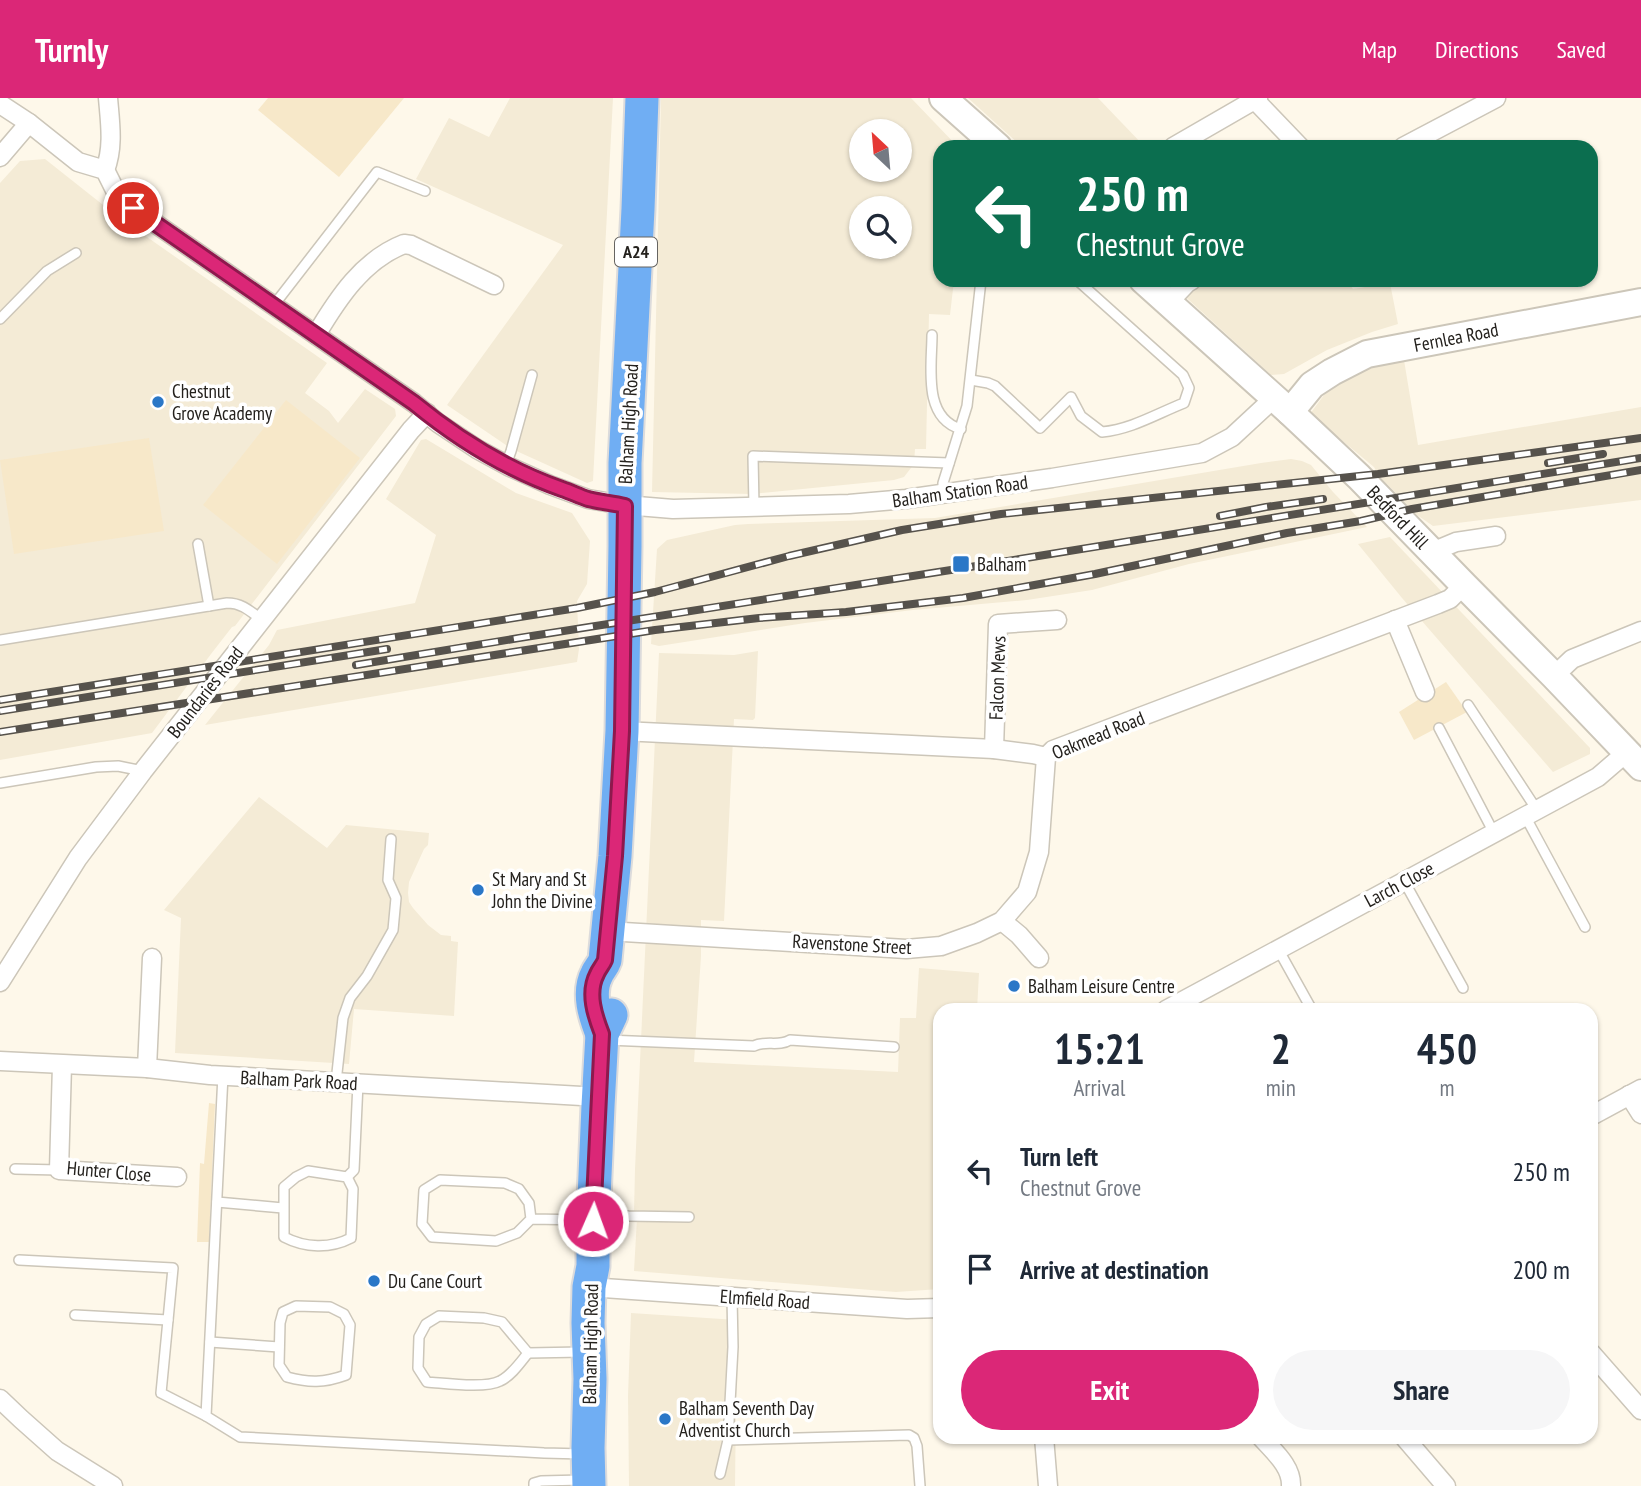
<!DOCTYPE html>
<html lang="en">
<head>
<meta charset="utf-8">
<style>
  :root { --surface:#fff; --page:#f6f6f7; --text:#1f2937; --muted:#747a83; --accent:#db2777 }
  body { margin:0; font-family:"PT Sans Narrow",sans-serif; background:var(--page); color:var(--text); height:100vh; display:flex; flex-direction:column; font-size:26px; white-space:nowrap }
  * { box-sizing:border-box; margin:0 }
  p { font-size:23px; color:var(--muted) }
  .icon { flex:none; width:38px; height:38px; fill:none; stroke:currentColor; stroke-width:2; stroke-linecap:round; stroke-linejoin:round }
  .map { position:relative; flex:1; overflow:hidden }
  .drawer { position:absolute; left:933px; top:905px; width:665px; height:441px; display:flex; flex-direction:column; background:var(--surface); border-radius:21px; box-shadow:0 2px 5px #0004 }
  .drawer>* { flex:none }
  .guide { position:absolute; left:933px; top:42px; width:665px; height:147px; border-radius:21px; box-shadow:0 2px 5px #0004; background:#0b6e4f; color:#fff; overflow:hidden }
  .needle { width:46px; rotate:334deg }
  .controls { position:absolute; left:849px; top:21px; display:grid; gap:14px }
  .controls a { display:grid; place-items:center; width:63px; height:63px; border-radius:50%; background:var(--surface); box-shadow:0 2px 5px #0004; font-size:35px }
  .pin { position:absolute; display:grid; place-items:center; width:60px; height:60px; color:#fff; margin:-30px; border:4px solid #fff; border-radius:50%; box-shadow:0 2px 7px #0007 }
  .me { position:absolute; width:77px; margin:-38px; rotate:2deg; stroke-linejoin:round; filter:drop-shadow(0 0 5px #0008) }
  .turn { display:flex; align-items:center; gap:24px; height:147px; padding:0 28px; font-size:32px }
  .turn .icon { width:91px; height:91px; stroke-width:2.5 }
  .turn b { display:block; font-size:49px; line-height:60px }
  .eta { display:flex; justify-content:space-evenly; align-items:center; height:119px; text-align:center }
  .eta b { font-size:42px; font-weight:600; line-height:49px }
  .cta { display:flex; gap:14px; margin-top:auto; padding:14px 28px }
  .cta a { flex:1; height:80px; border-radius:42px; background:var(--accent); color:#fff; font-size:28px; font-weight:600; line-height:80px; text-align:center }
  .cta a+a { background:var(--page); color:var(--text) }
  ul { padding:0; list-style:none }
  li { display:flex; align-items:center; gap:21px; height:98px; padding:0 28px }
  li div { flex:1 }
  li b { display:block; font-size:26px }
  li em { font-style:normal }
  header { display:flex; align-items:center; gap:42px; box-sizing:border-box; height:98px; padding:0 35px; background:var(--accent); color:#fff }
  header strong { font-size:33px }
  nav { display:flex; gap:38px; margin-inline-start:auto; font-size:24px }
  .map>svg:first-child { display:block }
  .built { fill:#f4ebd6; fill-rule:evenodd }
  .green { fill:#f7e8c9 }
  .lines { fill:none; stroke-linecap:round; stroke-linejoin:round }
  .lane-casing { stroke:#ccc6b9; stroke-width:12 }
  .street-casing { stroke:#ccc6b9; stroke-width:21 }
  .secondary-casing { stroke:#ccc6b9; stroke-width:30 }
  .highway-casing { stroke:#dcdbdb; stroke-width:37 }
  .lane { stroke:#fff; stroke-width:9 }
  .street { stroke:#fff; stroke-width:18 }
  .secondary { stroke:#fff; stroke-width:26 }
  .highway { stroke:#70aef3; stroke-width:33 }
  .rail-casing { stroke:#56524c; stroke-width:8 }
  .rail { stroke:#fff; stroke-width:5; stroke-dasharray:16; stroke-linecap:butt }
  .route-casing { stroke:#8e194d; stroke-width:18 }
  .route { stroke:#db2777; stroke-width:12 }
  .poi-dot { fill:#2a77c7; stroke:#fff; stroke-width:2.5 }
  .labels { text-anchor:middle; stroke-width:7; stroke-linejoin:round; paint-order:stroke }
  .shield { fill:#fff; stroke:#666461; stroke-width:2 }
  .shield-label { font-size:18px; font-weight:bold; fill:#24211d }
  .street-label { font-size:19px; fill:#24211d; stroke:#fff }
  .poi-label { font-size:19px; fill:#24211d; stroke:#fff; text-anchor:start }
</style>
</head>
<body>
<header>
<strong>Turnly</strong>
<nav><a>Map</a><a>Directions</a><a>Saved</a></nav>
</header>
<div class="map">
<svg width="1641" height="1388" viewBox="0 0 1641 1388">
  <rect width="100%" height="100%" fill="#fef8ea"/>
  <!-- built -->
  <g class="built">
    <path d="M510,0H613L593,383L587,385L512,351L447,307L563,147L416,81L449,20L489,39Z"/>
    <path d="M661,0H911L958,49H940V182H954L950,217L929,216L926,351H915L914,366L904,379L894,382L751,396L652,394ZM861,33H900V72H861ZM861,110H900V149H861Z"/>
    <path d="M968,0H1098L1145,49H1022Z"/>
    <path d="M45,61L117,118L327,265L305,295L329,313L338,325L365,291L395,311L396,318L235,528L232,529L211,556L152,635L0,662V85L20,63Z"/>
    <path d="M1167,182H1346L1353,191L1390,185L1398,226L1372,234L1327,252L1284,276L1271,277Z"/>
    <path d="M1404,262L1418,347L1641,309V402L1433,428L1417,417L1387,386L1382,384L1374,369L1310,316L1324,297L1351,278L1366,271Z"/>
    <path d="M426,341L516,395L572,415L590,443L587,486L577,503L579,551L577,564L205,627L269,547L277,532L415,505L436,437L386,401L421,342Z"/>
    <path d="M1291,361L1302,363L1311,367L1333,394L1367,429L1189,466L1092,492L1027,502L913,512L805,525L659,548L651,546L657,451L667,442L735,427L748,426L935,420L1261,365Z"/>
    <path d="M1390,439L1590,650V656L1553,674L1402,500L1358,446Z"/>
    <path d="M758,553L755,620L753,622L734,621L724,823L701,822V858L694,964L898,974L900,920H916L919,870L979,875L977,912H940V1191L896,1194L634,1173L637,1120L634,1115L635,1071L659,555L734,557Z"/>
    <path d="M259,699L327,750L346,727L429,735L428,747L424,751L409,784L408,795L409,804L413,810L428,827L441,837L451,838V843L458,844L454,918L354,911L349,966L175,955L181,820L164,812Z"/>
    <path d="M631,1215L737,1222L735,1388H629L628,1298Z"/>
  </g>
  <!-- green -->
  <g class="green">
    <path d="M268,0H404L339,79L258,12Z"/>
    <path d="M286,302L360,360L277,466L203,407Z"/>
    <path d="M149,340L164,433L14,456L0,362Z"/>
    <path d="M1446,584L1467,614L1414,642L1399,614Z"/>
    <path d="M209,1005L215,1006L209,1144H197L200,1065L204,1066Z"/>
  </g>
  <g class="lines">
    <defs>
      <g id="lane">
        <path d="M274,207L377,74L425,93"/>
        <path d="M0,221L47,173L76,155"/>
        <path d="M932,237C932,267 922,320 961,331"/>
        <path d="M971,282L988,285L995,288L1040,330L1071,299L1081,318L1102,334C1132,331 1156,316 1184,305L1189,290L1183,277L1077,182"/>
        <path d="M506,367L511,353L532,277"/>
        <path d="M943,396V385L967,308L981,182"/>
        <path d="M754,409L753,358L949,365"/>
        <path d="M198,446L209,508"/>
        <path d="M0,542L227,505C242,505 250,513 262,522"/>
        <path d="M1468,607L1537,712"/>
        <path d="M1439,630L1494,735"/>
        <path d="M0,685L96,669L118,668L143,673"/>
        <path d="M1525,718L1585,829"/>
        <path d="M1404,783L1463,890"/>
        <path d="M1278,851L1312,912"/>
        <path d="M607,942L754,948C765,942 779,949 790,942L894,949"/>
        <path d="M223,977L206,1318L240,1339L544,1355L583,1356"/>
        <path d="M336,984L343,920L350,900L367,878L393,832L396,800L388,782L391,741"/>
        <path d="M15,1071L59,1072"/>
        <path d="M308,1073L347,1079L353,1091L351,1140C330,1151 305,1150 284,1139V1089L296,1079Z"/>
        <path d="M347,1079L354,1072L358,985"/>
        <path d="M217,1104L283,1110"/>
        <path d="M599,1115L628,1118L689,1119"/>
        <path d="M531,1121L529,1105L519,1091L505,1085L440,1082L424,1092L422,1126L432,1139L496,1143L517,1135L531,1121L587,1122"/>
        <path d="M19,1162L173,1170L161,1295L206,1318"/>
        <path d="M296,1208L330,1209L344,1216L350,1227L346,1277C324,1285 309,1285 287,1279L279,1267L280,1225L283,1214Z"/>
        <path d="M75,1217L168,1222"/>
        <path d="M439,1218L484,1220L502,1224L528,1255C520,1265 511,1278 500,1283C485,1291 444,1285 427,1284L418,1270L419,1239L426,1226Z"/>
        <path d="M210,1244L279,1249"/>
        <path d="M528,1255L582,1254"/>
        <path d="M728,1342L909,1337L914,1340L917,1348L920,1388"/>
        <path d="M720,1376L728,1342L733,1249L732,1199"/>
        <path d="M534,1388V1385L541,1383L582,1382"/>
      </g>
      <g id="street">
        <path d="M1253,0L1300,49"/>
        <path d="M0,6L29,25L78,64L105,72L118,98L133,110L414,305L438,325L477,351L510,369L550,387L588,401L606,404L625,407L673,411L849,406L906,401L1052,380L1202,355L1232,339L1274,300"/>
        <path d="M1173,49L1258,0"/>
        <path d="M1403,49L1496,0"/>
        <path d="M0,59L29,25"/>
        <path d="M105,72C114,49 110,24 108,0"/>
        <path d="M1168,205L1187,185L1192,182"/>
        <path d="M316,237C338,200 363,162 404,146L411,147L494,187"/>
        <path d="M1432,454L1456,444L1496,438"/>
        <path d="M1395,522L1425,594"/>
        <path d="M1554,578L1572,561L1641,533"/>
        <path d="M622,633L994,651L1033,656L1046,659"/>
        <path d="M994,651L998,526L1057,522"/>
        <path d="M1046,659L1053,652L1438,506L1450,501L1464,487"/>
        <path d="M1002,823L1019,837L1039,860"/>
        <path d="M607,833L906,851L941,848L977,835L1002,823L1027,794L1039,754L1046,659"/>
        <path d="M0,884L78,760L143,673L411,332L427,315"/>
        <path d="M1166,912L1598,679L1627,654"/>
        <path d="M0,963L147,970L210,977L599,999"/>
        <path d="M62,967L59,1072L177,1079"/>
        <path d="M147,970L152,860"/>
        <path d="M1629,997L1641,1016"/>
        <path d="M1591,1018L1641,991"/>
        <path d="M589,1189L907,1211L940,1210"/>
        <path d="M1591,1255L1641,1312"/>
        <path d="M0,1301L21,1321L57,1353L113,1388"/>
        <path d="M1044,1339L1048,1388"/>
        <path d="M1261,1339C1273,1353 1292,1368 1291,1388"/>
        <path d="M1404,1339L1446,1388"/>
      </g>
      <g id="secondary">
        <path d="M943,0L998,49"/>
        <path d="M1143,182L1290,314L1359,379L1464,487L1554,578L1641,669"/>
        <path d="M1290,314L1312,287L1332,274L1367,256L1641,204"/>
      </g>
      <g id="highway">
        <path d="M602,936C595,918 587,895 597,876C599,871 603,868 605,862L615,758L622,633L625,448V365L638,111L642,0"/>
        <path d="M589,1388L588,1350L590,1281L588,1225L589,1189L593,1168V1123L598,1008L602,936L611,917"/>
      </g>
    </defs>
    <!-- lane casing -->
    <use href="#lane" class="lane-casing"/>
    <!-- street casing -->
    <use href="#street" class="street-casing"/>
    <!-- secondary casing -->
    <use href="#secondary" class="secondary-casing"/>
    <!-- highway casing -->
    <use href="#highway" class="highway-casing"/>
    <!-- lane -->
    <use href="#lane" class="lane"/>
    <!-- street -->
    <use href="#street" class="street"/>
    <!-- secondary -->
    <use href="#secondary" class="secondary"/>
    <!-- highway -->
    <use href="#highway" class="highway"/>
    <defs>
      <g id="rail">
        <path d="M1548,365L1603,356"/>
        <path d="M1220,418L1266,409L1323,401"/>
        <path d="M356,567L519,540L989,466L1641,360"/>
        <path d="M0,602L577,510L655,494L789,458L902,432L1001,416L1378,376L1641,340"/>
        <path d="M0,613L387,551"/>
        <path d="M0,634L655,532L759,520L846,514L963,500L1095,476L1287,435L1361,423L1412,411L1641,372"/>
      </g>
    </defs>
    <!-- rail casing -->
    <use href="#rail" class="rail-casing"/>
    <!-- rail -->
    <use href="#rail" class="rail"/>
  </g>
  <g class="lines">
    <defs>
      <path id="route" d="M133,110L414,305C459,342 508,372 562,391C571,394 579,398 588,401C600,404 612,405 625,408L622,633L615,758L605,862C603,867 599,871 597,876C587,895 595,918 602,936L593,1123"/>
    </defs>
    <!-- route casing -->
    <use href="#route" class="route-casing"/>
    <!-- route -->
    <use href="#route" class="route"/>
  </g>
  <!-- markers -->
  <g class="poi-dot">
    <circle cx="158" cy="304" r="7"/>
    <rect x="952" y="457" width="18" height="18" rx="3.5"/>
    <circle cx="478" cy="792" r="7"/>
    <circle cx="1014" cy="888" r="7"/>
    <circle cx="374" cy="1183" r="7"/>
    <circle cx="665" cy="1321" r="7"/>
  </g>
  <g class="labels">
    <!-- shield labels -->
    <rect class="shield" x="615" y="139.5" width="42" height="29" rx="5"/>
    <g class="shield-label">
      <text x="636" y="160">A24</text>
    </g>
    <!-- street labels -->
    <g class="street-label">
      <text transform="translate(1456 239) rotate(-11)" y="7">Fernlea Road</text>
      <text transform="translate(628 326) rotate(-87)" y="7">Balham High Road</text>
      <text transform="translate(960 393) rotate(-8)" y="7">Balham Station Road</text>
      <text transform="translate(1398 419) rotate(46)" y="7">Bedford Hill</text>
      <text transform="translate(997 580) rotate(-88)" y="7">Falcon Mews</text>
      <text transform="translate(205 594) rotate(-52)" y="7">Boundaries Road</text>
      <text transform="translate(1098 637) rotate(-22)" y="7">Oakmead Road</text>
      <text transform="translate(1399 786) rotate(-28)" y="7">Larch Close</text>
      <text transform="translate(852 846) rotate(3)" y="7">Ravenstone Street</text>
      <text transform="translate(299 982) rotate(3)" y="7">Balham Park Road</text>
      <text transform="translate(109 1073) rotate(5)" y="7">Hunter Close</text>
      <text transform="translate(765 1201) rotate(4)" y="7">Elmfield Road</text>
      <text transform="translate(590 1246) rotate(-89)" y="7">Balham High Road</text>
    </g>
    <!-- poi labels -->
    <g class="poi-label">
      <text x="172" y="300">Chestnut<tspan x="172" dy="22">Grove Academy</tspan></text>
      <text x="977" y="473">Balham</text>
      <text x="492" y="788">St Mary and St<tspan x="492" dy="22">John the Divine</tspan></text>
      <text x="1028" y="895">Balham Leisure Centre</text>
      <text x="388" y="1190">Du Cane Court</text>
      <text x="679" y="1317">Balham Seventh Day<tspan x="679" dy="22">Adventist Church</tspan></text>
    </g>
  </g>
</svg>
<div class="controls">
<a><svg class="needle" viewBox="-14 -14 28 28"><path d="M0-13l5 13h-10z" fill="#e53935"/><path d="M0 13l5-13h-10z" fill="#747a83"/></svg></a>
<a><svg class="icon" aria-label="search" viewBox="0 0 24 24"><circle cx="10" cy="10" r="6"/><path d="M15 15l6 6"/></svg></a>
</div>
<div class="pin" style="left:133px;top:110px;background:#d93025"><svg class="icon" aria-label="arrive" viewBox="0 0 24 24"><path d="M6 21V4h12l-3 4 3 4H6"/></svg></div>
<svg class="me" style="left:593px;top:1123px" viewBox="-20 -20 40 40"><circle r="17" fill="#db2777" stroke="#fff" stroke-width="3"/><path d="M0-11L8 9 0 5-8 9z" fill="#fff"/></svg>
<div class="guide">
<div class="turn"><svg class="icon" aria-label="left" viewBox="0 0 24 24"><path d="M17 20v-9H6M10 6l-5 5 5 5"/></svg><div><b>250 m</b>Chestnut Grove</div></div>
</div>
<section class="drawer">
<div class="eta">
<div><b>15:21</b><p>Arrival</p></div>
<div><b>2</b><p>min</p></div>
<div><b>450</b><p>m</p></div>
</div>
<ul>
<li><svg class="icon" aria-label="left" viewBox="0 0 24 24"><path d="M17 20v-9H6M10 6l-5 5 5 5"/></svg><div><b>Turn left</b><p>Chestnut Grove</p></div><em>250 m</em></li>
<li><svg class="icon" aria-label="arrive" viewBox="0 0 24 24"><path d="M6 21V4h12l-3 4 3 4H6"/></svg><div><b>Arrive at destination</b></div><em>200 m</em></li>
</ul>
<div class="cta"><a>Exit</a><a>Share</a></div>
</section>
</div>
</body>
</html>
